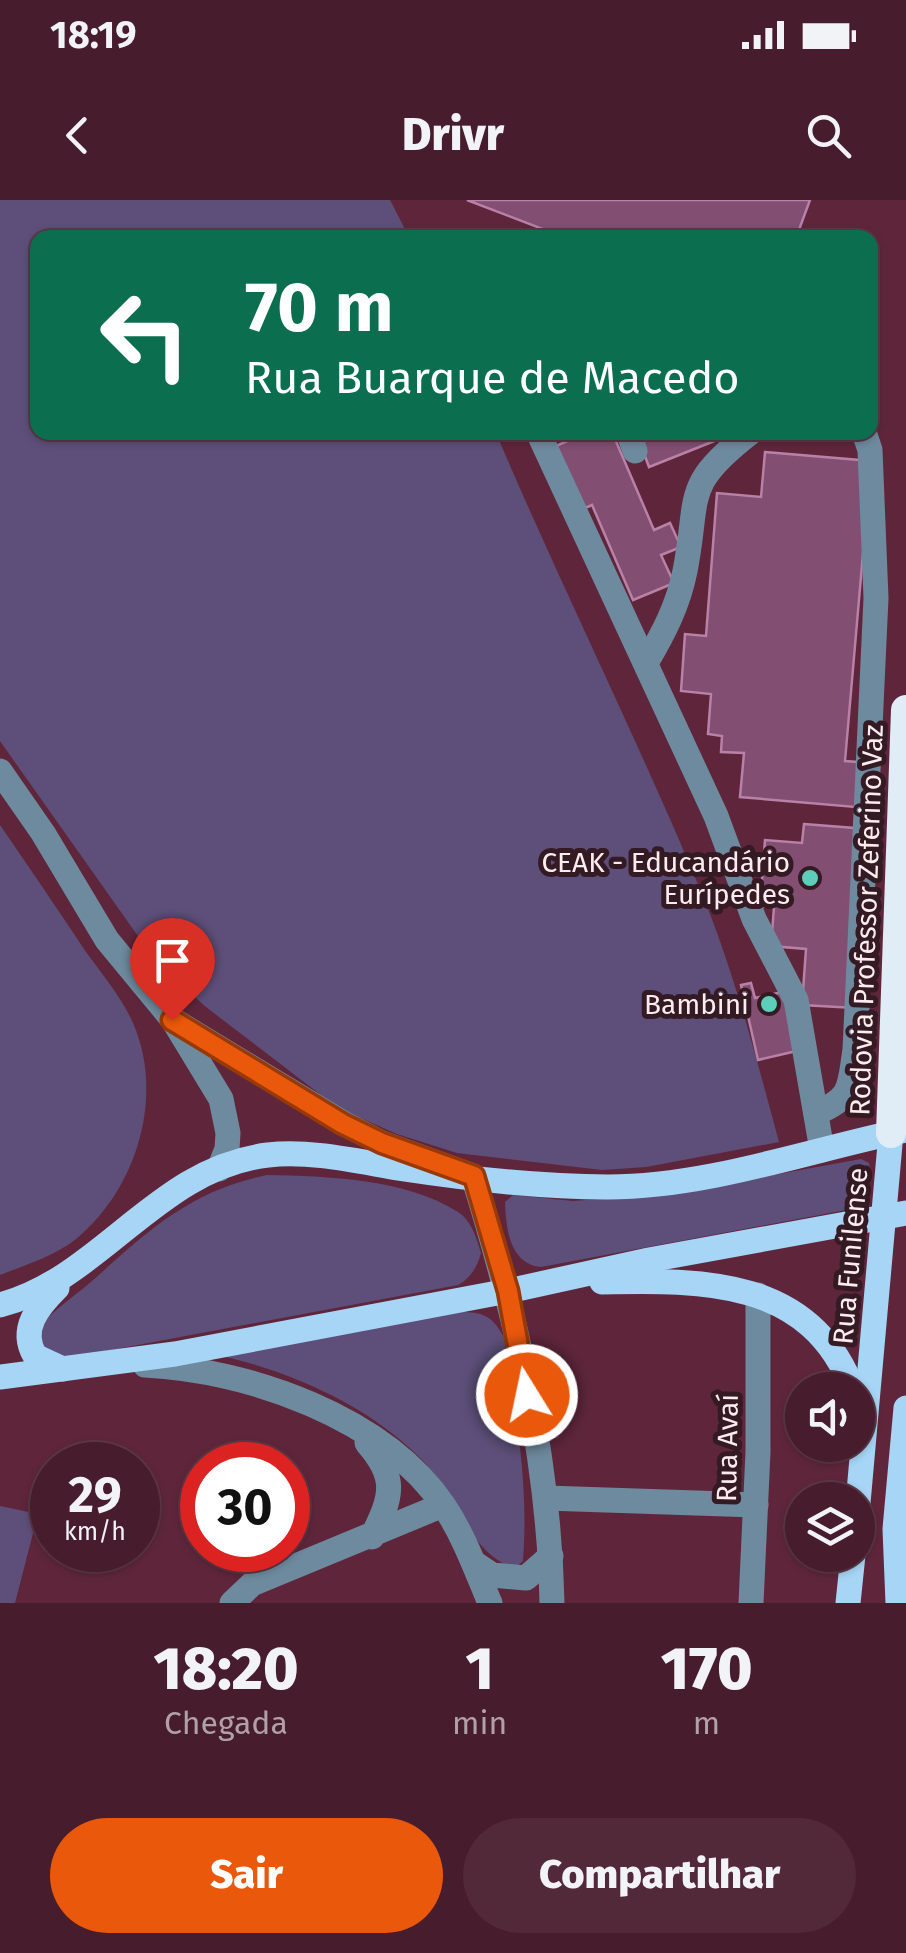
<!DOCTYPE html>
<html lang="pt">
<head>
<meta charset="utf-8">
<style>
  :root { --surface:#471c2c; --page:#512938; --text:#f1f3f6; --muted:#b0a1a9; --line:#5f3a48; --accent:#ea580c }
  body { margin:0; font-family:"Fira Sans",sans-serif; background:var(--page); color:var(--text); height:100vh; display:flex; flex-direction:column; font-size:38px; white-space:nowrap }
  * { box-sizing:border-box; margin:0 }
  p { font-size:32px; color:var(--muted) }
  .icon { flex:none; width:55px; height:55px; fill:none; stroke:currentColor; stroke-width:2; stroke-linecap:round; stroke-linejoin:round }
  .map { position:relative; height:1403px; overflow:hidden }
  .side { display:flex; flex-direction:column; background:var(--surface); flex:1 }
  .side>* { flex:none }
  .guide { position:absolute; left:30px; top:30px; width:848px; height:210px; border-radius:20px; box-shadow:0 2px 8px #0004,0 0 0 2px var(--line); background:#0b6e4f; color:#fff; overflow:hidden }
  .buttons { position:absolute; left:785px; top:1172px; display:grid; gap:20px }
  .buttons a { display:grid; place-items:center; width:90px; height:90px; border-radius:50%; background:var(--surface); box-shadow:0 2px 8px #0004,0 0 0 2px var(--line); font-size:50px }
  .speed { position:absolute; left:30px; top:1242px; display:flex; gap:20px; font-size:50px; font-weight:700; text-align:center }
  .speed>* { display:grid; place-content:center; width:130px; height:130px; border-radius:50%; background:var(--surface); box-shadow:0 2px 8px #0004,0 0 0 2px var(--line); line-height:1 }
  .speed small { font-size:25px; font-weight:400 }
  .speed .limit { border:15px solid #d22; background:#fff; color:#111 }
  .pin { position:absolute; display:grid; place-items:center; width:85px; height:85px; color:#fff; margin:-102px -42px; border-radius:50% 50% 50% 0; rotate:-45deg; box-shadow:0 0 10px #0007 }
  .pin .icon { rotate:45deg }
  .me { position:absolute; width:110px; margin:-55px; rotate:350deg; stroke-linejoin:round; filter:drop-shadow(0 0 8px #0008) }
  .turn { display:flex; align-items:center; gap:35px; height:210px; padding:0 50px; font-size:45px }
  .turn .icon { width:130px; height:130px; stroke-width:2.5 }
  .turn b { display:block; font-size:70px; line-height:85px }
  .eta { display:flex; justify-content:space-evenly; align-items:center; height:170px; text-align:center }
  .eta b { font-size:60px; font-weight:800; line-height:70px }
  .cta { display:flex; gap:20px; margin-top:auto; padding:20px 50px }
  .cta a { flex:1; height:115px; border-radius:60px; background:var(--accent); color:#fff; font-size:40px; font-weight:800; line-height:115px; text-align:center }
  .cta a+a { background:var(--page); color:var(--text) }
  .status { display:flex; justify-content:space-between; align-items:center; height:70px; padding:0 50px; background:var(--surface); direction:ltr }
  .status svg { height:28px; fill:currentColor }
  header { display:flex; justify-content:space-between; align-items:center; height:130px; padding:0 50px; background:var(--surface); font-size:45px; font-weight:800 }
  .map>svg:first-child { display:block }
  .green { fill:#5d4f79 }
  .building { fill:#824e71; stroke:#b981a7; stroke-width:2.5 }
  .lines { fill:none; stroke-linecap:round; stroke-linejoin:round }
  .minor { stroke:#6e8a9e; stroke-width:25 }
  .major { stroke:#a7d5f6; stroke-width:25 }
  .highway { stroke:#e0edf7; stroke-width:30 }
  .route-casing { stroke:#983908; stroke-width:25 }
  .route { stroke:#ea580c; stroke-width:18 }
  .poi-dot { fill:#5dceb9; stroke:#341a23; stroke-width:4 }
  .labels { text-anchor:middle; stroke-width:10; stroke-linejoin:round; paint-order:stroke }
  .poi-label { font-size:28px; fill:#fcecf0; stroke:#341a23; text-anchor:end }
  .street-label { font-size:28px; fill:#fcecf0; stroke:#341a23 }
</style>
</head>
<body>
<div class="status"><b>18:19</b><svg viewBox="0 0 49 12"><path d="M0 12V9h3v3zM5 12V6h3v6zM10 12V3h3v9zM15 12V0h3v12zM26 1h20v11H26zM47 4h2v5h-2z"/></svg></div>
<header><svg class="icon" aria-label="back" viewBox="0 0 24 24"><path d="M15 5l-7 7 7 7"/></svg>Drivr<svg class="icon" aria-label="search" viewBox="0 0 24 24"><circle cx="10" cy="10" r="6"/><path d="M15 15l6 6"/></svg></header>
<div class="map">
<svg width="906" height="1403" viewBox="0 0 906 1403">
  <rect width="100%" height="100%" fill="#5f263b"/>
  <!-- green -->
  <g class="green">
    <path d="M0,0H390L409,37L38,38V232L496,233C561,386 636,536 700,689C734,771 756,857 779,942L646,967L602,970L457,953L397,934L338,908L206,807L157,763L0,541Z"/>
    <path d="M0,625C29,667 58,710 86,752C102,774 122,798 133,823C165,896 137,989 76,1039C55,1056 25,1065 0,1075Z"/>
    <path d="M861,959L869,963L871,973L862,1007L541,1067C510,1064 506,1029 505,1002L513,995L573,1001L668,994Z"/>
    <path d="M267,975C327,976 407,979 458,1012C471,1020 477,1039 481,1053C477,1067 471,1078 458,1085L79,1156H62L44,1148L39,1134L46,1119C63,1103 83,1090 100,1074C154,1025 195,990 267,975Z"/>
    <path d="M460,1112C484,1112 492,1116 504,1137C516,1211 529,1286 523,1361L515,1368C471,1356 456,1296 427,1265C373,1207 293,1172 218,1155Z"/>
    <path d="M0,1306L38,1314L15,1403H0Z"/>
  </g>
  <!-- building -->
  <g class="building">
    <path d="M467,0H810L796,38H566Z"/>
    <path d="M588,232H612L654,330L670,323L681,347L661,355L674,383L633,400L592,305L576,312L549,249Z"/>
    <path d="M636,232H737L649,267Z"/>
    <path d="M765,252L871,261L845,561L871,563L867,608L740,597L744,553L721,552L722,536L708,534L711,494L681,491L685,434L706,436L717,293L761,297Z"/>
    <path d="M804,624L867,629L855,808L802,805L806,749L771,746L774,707L760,706L765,640L802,643Z"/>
    <path d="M751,783L755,798L787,791L801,850L758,860L741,785Z"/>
  </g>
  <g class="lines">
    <!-- minor -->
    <g class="minor">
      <path d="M538,232L716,616L754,719L796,800L822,950"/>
      <path d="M628,232L635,251"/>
      <path d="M646,463C663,434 678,406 685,371C700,295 681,286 751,232"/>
      <path d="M0,571L43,633L107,740L173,820L221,899L228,933L227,949L219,969"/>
      <path d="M173,820L343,923L382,943L473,976C516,1114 549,1258 552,1403"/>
      <path d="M816,913C853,898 849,887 855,850L876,398L870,250L864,232"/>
      <path d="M145,1165C248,1170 384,1217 444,1306C464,1336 476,1370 490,1403"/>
      <path d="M367,1243C398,1278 392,1297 372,1337"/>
      <path d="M546,1298L756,1305"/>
      <path d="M474,1363L492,1375L526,1378L551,1356"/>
      <path d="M232,1403L252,1384L443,1305"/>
      <path d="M751,1403L758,1252V1095"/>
    </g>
    <!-- major -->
    <g class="major">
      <path d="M602,1082C703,1080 811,1078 853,1190"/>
      <path d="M57,1088C38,1107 19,1129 35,1156L63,1169"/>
      <path d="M0,1105C102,1078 157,968 268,955C312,950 360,962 404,969C470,979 541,987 608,987C708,987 809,950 906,930"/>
      <path d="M0,1177L175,1154L508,1091L649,1060L906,1013"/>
      <path d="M858,1303L891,933"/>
      <path d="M848,1403L853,1355"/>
      <path d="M898,1403L895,1329L906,1208"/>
    </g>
    <!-- highway -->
    <path class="highway" d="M891,933L906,510"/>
  </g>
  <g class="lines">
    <defs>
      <path id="route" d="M172,820L343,924L382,943L474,976L508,1091L527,1195"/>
    </defs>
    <!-- route casing -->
    <use href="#route" class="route-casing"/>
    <!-- route -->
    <use href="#route" class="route"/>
  </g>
  <!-- markers -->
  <g class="poi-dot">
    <circle cx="810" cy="678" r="10"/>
    <circle cx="769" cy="804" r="10"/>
  </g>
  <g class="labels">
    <!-- poi labels -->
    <g class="poi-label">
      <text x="790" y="672">CEAK - Educandário<tspan x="790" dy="32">Eurípedes</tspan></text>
      <text x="749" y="814">Bambini</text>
    </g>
    <!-- street labels -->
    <g class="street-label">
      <text transform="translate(866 720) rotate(-88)" y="10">Rodovia Professor Zeferino Vaz</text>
      <text transform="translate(850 1056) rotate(-85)" y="10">Rua Funilense</text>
      <text transform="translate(727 1248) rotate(-89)" y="10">Rua Avaí</text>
    </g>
  </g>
</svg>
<div class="buttons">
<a><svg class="icon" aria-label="sound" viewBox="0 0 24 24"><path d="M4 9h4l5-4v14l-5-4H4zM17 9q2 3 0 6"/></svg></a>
<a><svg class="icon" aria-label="layers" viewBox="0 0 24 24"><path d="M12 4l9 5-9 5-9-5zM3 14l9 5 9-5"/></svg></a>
</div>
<div class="speed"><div>29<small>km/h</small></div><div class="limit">30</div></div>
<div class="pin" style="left:172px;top:820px;background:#d93025"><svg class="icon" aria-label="arrive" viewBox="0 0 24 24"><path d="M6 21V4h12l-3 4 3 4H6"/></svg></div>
<svg class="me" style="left:527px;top:1195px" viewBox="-20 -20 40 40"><circle r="17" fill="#ea580c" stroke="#fff" stroke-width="3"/><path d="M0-11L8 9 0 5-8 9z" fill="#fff"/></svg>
<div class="guide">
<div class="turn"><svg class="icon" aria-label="left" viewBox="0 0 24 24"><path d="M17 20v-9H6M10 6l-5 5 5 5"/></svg><div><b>70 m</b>Rua Buarque de Macedo</div></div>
</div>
</div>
<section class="side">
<div class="eta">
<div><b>18:20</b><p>Chegada</p></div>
<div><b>1</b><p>min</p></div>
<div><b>170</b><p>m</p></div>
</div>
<div class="cta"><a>Sair</a><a>Compartilhar</a></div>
</section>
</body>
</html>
